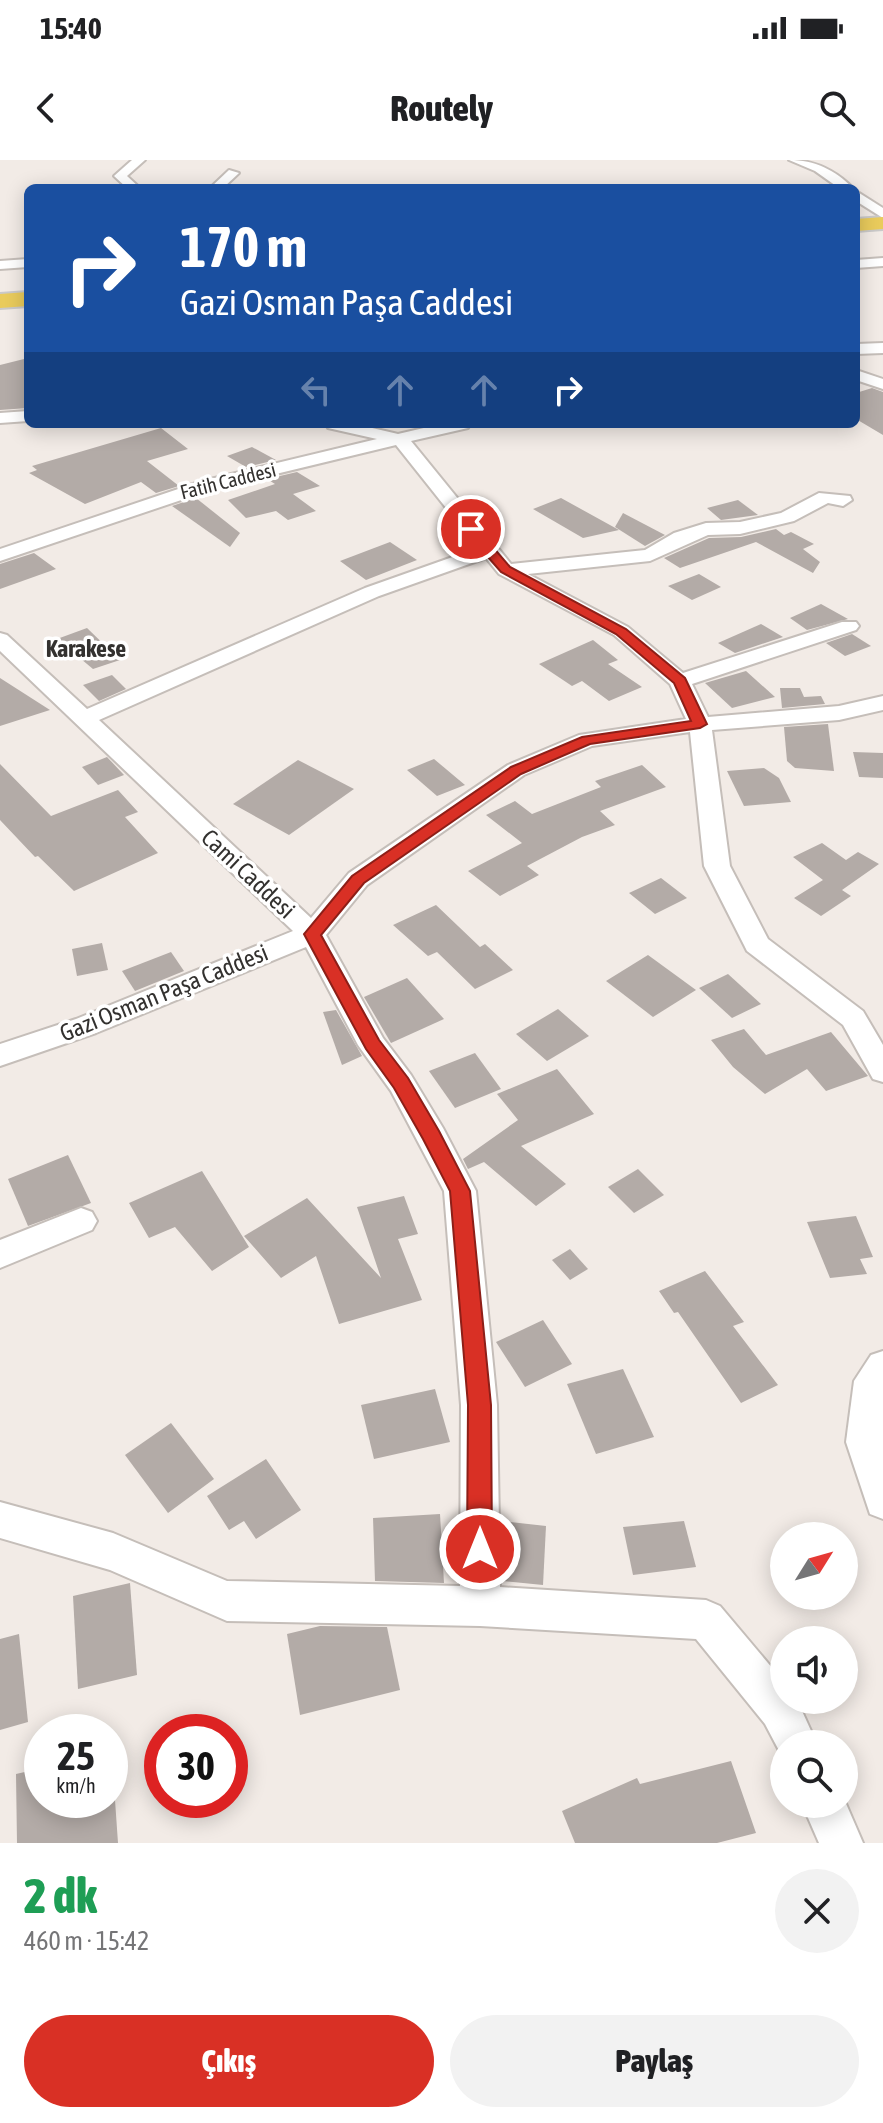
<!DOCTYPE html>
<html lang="tr">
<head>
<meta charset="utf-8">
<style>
  :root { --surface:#fff; --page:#f2f2f2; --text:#202124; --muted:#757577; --accent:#d93025 }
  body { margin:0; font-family:"Asap Condensed",sans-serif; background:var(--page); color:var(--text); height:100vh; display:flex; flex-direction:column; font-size:30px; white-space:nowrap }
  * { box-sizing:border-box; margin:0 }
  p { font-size:26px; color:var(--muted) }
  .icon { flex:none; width:44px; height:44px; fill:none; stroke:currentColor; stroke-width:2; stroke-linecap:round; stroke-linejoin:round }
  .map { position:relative; height:1683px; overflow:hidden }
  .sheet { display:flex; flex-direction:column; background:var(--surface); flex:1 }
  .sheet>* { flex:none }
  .hud { position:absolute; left:24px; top:24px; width:836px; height:244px; border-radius:12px; box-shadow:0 4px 20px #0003; background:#1a4fa0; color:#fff; overflow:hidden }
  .needle { width:52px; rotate:53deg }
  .tools { position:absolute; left:770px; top:1362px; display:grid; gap:16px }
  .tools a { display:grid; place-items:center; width:88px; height:88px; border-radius:50%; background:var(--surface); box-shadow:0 4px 20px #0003; font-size:40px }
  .speed { position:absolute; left:24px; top:1554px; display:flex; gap:16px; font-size:40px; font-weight:700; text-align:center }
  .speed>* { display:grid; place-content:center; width:104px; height:104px; border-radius:50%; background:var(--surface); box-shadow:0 4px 20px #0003; line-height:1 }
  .speed small { font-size:20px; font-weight:400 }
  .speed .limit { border:12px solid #d22; background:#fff; color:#111 }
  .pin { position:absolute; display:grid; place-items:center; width:68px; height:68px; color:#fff; margin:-34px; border:4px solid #fff; border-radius:50%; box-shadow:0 2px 8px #0007 }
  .me { position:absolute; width:88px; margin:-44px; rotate:0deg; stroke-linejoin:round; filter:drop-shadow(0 0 6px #0008) }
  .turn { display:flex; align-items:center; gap:28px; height:168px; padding:0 24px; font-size:36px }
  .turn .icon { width:104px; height:104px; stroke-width:2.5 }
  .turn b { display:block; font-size:56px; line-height:68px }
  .lanes { display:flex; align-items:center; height:76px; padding:0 24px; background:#0003; justify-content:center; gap:40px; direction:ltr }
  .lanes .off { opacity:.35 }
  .round { display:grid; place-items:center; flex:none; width:84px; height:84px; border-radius:42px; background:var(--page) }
  .overview { display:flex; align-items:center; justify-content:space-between; height:136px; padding:0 24px }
  h1 { font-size:48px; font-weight:800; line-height:60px; color:#1e9e55 }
  .button { display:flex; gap:16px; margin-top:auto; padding:16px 24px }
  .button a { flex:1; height:92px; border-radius:48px; background:var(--accent); color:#fff; font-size:32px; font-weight:800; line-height:92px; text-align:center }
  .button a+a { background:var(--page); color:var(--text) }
  .status { display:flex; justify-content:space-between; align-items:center; height:56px; padding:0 40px; background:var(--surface); direction:ltr }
  .status svg { height:22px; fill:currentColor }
  header { display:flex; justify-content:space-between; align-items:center; height:104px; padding:0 24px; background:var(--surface); font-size:36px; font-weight:800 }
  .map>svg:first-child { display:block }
  .building { fill:#b3aba7 }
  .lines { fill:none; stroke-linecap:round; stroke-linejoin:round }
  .street-casing { stroke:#c5beb9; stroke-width:4 }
  .highway-casing { stroke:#cac9c9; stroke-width:4 }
  .street { fill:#fff; fill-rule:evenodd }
  .highway { fill:#e9cb5c; fill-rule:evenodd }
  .route { fill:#d93025; stroke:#8d1f18; stroke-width:2 }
  .labels { text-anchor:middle; stroke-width:7; stroke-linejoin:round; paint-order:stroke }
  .far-street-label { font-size:20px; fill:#33312f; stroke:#fff }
  .far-quarter-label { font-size:24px; font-weight:bold; fill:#33312f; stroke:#fff }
  .street-label { font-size:24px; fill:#33312f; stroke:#fff }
</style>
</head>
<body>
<div class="status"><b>15:40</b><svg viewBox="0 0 49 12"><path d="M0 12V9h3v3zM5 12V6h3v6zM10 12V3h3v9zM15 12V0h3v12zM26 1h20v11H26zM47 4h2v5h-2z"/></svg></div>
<header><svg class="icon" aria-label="back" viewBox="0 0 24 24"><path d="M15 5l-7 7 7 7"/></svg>Routely<svg class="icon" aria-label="search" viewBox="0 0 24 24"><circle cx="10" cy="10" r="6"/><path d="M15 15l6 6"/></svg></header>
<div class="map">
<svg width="883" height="1683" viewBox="0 0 883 1683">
  <rect width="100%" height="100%" fill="#f2ebe6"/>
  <!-- building -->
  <g class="building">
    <path d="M28,198V248L0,250V205Z"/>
    <path d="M872,228L883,232V275L856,259V233Z"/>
    <path d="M161,268L188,289L147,301L179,326L156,333L141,322L85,344L29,313L37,310L32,306Z"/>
    <path d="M252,287L276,300L246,307L227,296Z"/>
    <path d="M297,312L320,326L293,334L316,351L288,360L276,351L246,358L228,340L275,324L267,319Z"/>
    <path d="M196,338L240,373L230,387L172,346Z"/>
    <path d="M561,338L619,370L583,378L533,349Z"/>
    <path d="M738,340L758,355L721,360L707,348Z"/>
    <path d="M623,353L665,375L645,386L615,367Z"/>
    <path d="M776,369L784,375L791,372L814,384L803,389L820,402L813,413L756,382L680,408L664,398L709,378L741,377Z"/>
    <path d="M390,382L417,400L366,420L340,401Z"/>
    <path d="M34,393L56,409L0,429V404Z"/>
    <path d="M699,414L721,427L692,440L668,426Z"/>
    <path d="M821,444L848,459L807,470L790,458Z"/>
    <path d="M761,464L783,477L735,493L718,483Z"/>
    <path d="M87,468L120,500L93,509L57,479Z"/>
    <path d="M852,474L871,486L845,496L826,483Z"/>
    <path d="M593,480L618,500L608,504L642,527L609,541L582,521L572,526L539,504Z"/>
    <path d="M746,511L775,537L732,548L705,523Z"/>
    <path d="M112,515L126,529L99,541L83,525Z"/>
    <path d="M0,518L50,550L0,566Z"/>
    <path d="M780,528H800L804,537L821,536L825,544L782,548Z"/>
    <path d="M828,564L834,611L795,608L787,601L784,567Z"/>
    <path d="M853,592L883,593V618L859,617Z"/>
    <path d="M107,597L124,615L98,625L82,607Z"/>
    <path d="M434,599L465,625L437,636L407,610Z"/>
    <path d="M298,600L354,629L289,675L233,644Z"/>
    <path d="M0,604L51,656L118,630L138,652L125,657L158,693L74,731L38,696L35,697L0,660Z"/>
    <path d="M642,605L666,627L600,651L615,665L582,677L527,706L539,715L500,736L468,711L522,683L486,655L515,641L532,654L601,627L595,621Z"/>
    <path d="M764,608L779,618L791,642L744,646L727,611Z"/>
    <path d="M822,683L846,700L858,692L879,704L842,730L851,736L821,756L794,738L823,720L793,697Z"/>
    <path d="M661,718L687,738L655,754L629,733Z"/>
    <path d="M436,745L480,787L485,784L513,810L475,829L437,792L428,796L393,765Z"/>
    <path d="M102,783L108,810L77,816L72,789Z"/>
    <path d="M171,792L184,811L135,831L122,811Z"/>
    <path d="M648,795L696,830L653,857L606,821Z"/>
    <path d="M728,814L761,844L732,858L699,828Z"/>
    <path d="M407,818L444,859L391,883L364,837Z"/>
    <path d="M558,849L589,876L547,901L516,874Z"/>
    <path d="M336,850L362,896L342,905L323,852Z"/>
    <path d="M744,869L766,895L831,872L868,916L826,931L807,909L765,934L733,907L711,880Z"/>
    <path d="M475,893L501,929L455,948L429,911Z"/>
    <path d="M557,909L594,954L521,986L566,1024L536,1046L484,1002L468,1009L463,999L518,960L497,934Z"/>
    <path d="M68,995L91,1043L28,1066L8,1019Z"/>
    <path d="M638,1009L664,1035L634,1053L608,1027Z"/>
    <path d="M202,1011L249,1087L212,1111L175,1067L149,1078L129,1043Z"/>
    <path d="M404,1036L418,1074L398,1079L422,1140L339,1164L316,1096L281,1118L244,1076L307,1038L381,1118L357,1047Z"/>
    <path d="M856,1056L873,1097L860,1099L867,1114L830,1118L807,1062Z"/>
    <path d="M570,1089L588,1109L570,1120L552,1100Z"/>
    <path d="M705,1111L744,1162L733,1166L778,1225L741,1243L678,1152L674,1153L659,1131Z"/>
    <path d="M543,1160L572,1204L525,1227L496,1182Z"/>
    <path d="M623,1209L654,1277L596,1294L567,1224Z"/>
    <path d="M435,1229L450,1282L374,1299L361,1245Z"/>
    <path d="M171,1263L214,1319L168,1353L125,1295Z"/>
    <path d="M266,1299L301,1350L256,1379L244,1361L229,1370L207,1336Z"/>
    <path d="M440,1354L444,1423L375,1421L373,1358Z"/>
    <path d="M502,1361L546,1366L543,1425L503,1421Z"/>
    <path d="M684,1361L696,1407L633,1415L623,1367Z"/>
    <path d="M130,1423L137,1515L78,1529L73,1436Z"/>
    <path d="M320,1466L387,1467L400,1530L300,1555L287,1474Z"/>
    <path d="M19,1474L28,1562L0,1570V1479Z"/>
    <path d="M731,1601L756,1673L717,1683H575L562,1651L637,1618L640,1624Z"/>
    <path d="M42,1608V1640H115L118,1683H17L16,1614Z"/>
  </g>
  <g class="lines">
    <defs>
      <g id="street">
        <path d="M132,0H145L127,16L140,28H127L114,16Z"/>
        <path d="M789,0C815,0 835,10 853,28H839L815,11Z"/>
        <path d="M229,10L239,13L223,28H210Z"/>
        <path d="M856,31L883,48V58L856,41Z"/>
        <path d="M883,98V106L856,108V100Z"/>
        <path d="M28,99V107L0,109V101Z"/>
        <path d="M883,183V193L856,194V184Z"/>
        <path d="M856,210L883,219V229L856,220Z"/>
        <path d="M28,251V261L0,263V253Z"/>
        <path d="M326,264H355L398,274L441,264H470L468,268L411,281L511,404L645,390L674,373L706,363L740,362L781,353L819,333L850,336L852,340L843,346L828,343L794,361L740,374L708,375L650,401L528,414L628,467L683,513L842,462H856L859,466L856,470L692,524L708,557L839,546L883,536V550L839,560L712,570L730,706L768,779L863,851L883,885V922L873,919L843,865L747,791L744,785L704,706L690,572L592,586L524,615L367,725L326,775L383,878L411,915L443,968L476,1031L497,1245L500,1427L706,1440L720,1446L784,1522V1540H797L817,1584H784V1600L765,1564L696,1479L480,1466L227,1461L110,1410L0,1378V1342L113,1373L227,1421L460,1426L461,1245L444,1031L391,931L358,885L306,787L96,873L0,906V884L76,859L293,771L0,491V473L7,475L87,549L365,428L478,388L396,285L214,329L0,401V389L202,321L377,279L328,268ZM486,398L499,414L614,475L670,524L686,559L579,575L508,605L349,713L311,758L99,560L379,436Z"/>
        <path d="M81,1048L92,1052L97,1061L92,1070L0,1108V1080Z"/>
        <path d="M883,1191V1359L870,1354L846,1282L854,1221L871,1195Z"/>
        <path d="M844,1639L863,1683H819L802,1644H844Z"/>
      </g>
      <g id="highway">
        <path d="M883,57V69L856,71V59Z"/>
        <path d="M28,132V146L0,148V134Z"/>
      </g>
    </defs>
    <!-- street casing -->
    <use href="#street" class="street-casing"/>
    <!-- highway casing -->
    <use href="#highway" class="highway-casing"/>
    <!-- street -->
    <use href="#street" class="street"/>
    <!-- highway -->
    <use href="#highway" class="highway"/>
  </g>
  <!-- route -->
  <path class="route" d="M466,366H475L510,407L626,469L685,518L707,564L700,568L590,584L521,614L364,723L321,775L379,880L408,918L439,971L470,1031L491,1245L492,1389L489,1398L480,1401L471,1398L467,1389L468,1245L450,1031L423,979L394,928L366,889L304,774L352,716L511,607L582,577L691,561L674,523L616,474L501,412L466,372Z"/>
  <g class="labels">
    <!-- far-street labels -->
    <g class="far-street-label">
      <text transform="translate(228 321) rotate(-14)" y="7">Fatih Caddesi</text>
    </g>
    <!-- far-quarter labels -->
    <g class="far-quarter-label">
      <text x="86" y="497">Karakese</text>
    </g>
    <!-- street labels -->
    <g class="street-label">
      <text transform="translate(248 714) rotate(43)" y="8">Cami Caddesi</text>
      <text transform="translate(164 833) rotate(-22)" y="8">Gazi Osman Paşa Caddesi</text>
    </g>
  </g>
</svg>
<div class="tools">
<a><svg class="needle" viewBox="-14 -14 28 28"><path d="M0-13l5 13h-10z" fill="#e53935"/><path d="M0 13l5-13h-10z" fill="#757577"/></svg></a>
<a><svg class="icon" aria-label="sound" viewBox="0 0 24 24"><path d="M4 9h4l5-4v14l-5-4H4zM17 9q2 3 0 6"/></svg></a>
<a><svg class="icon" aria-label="search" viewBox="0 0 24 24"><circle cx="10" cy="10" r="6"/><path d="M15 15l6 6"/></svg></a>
</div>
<div class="speed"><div>25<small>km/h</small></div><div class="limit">30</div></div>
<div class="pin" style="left:471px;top:369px;background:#d93025"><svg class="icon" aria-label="arrive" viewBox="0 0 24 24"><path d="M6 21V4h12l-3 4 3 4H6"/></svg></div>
<svg class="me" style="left:480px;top:1389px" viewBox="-20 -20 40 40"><circle r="17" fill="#d93025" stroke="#fff" stroke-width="3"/><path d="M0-11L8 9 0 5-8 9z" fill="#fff"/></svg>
<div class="hud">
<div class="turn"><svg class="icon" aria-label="right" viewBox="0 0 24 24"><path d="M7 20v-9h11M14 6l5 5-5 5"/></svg><div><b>170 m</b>Gazi Osman Paşa Caddesi</div></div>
<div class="lanes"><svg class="icon off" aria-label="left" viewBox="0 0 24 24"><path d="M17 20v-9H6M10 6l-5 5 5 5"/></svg><svg class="icon off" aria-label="ahead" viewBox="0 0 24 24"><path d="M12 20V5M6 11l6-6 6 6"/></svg><svg class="icon off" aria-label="ahead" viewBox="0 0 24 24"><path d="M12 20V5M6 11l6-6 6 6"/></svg><svg class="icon" aria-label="right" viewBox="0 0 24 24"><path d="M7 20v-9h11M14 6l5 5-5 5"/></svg></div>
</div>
</div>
<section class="sheet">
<div class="overview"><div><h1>2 dk</h1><p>460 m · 15:42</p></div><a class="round"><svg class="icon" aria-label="close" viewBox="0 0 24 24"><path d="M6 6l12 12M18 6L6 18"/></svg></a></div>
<div class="button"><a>Çıkış</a><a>Paylaş</a></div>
</section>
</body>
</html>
